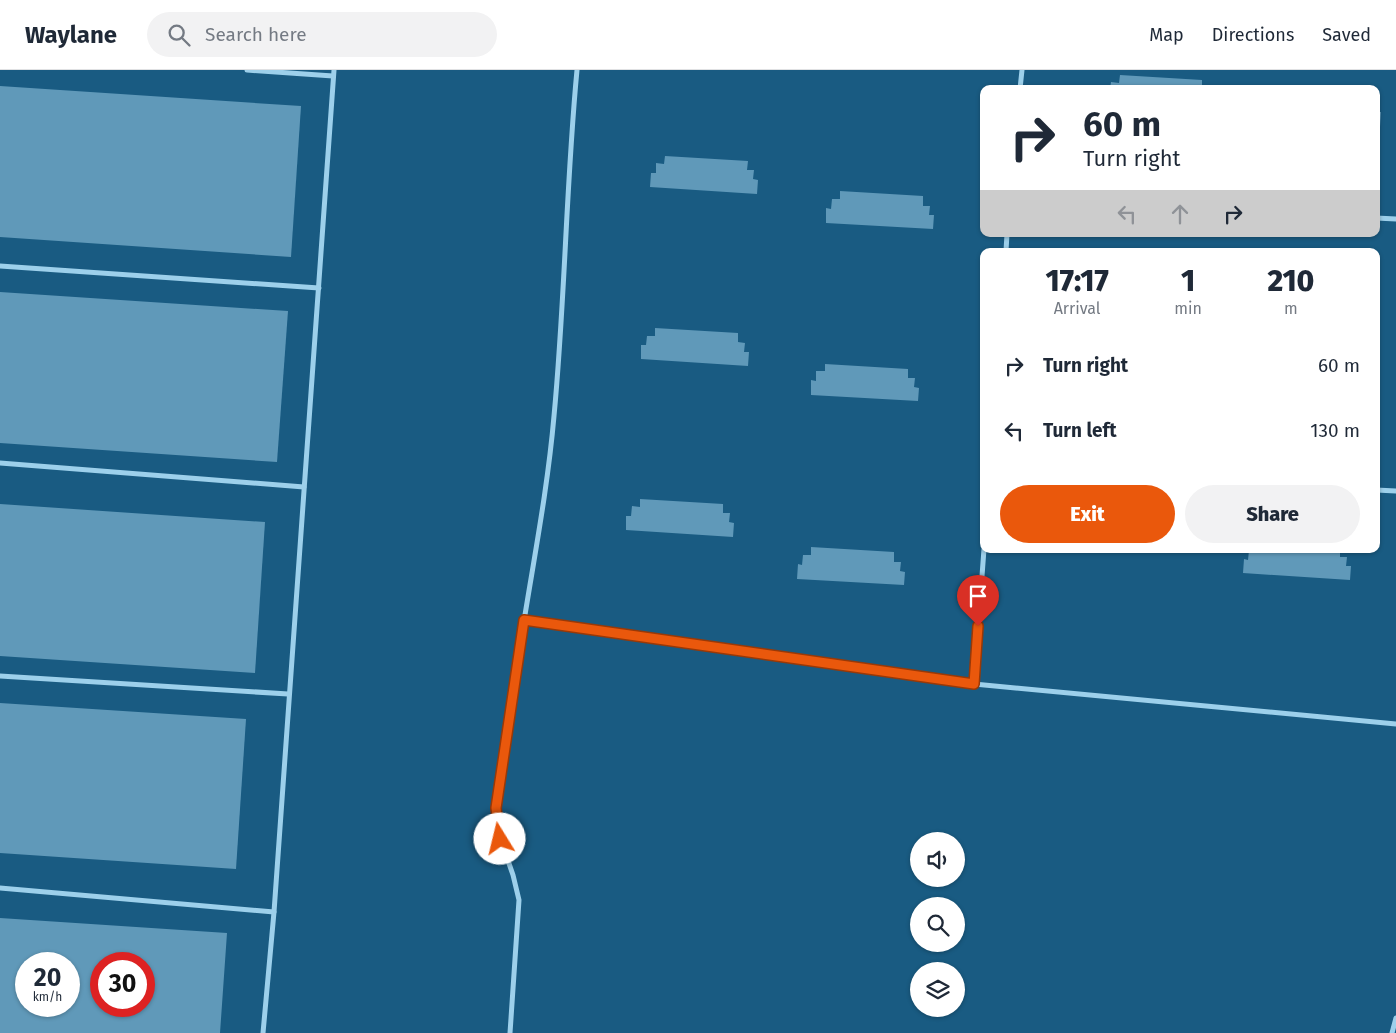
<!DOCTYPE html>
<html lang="en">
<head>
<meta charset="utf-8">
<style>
  :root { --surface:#fff; --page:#f2f2f3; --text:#1f2937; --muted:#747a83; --line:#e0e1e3; --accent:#ea580c }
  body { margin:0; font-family:"Fira Sans",sans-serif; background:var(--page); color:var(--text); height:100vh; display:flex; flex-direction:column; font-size:19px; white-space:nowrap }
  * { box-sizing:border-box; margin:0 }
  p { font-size:16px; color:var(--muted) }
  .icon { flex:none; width:28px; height:28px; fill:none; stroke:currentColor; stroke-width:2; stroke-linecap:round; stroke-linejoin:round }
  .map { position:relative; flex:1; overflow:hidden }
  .panel { position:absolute; left:980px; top:178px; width:400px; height:305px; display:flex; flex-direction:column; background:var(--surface); border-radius:10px; box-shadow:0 1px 4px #0004 }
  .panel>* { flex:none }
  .top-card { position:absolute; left:980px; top:15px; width:400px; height:152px; border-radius:10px; box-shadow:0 1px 4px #0004; background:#fff; color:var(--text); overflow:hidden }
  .controls { position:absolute; left:910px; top:762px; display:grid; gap:10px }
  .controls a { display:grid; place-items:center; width:55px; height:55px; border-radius:50%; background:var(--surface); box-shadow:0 1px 4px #0004; font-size:25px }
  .speed { position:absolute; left:15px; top:882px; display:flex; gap:10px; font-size:25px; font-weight:700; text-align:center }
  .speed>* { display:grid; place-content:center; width:65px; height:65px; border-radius:50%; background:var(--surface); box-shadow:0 1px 4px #0004; line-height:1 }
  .speed small { font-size:12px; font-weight:400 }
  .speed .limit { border:8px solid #d22; background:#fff; color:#111 }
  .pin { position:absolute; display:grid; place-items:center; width:42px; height:42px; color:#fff; margin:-51px -21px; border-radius:50% 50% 50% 0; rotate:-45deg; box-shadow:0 0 5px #0007 }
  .pin .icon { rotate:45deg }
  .me { position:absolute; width:55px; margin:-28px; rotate:351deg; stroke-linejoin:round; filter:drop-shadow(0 0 4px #0008) }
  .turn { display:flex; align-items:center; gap:18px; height:105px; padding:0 20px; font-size:22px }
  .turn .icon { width:65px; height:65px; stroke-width:2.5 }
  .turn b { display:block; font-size:35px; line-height:42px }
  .lanes { display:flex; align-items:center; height:48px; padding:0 20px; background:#0003; justify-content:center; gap:25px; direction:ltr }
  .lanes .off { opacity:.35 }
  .eta { display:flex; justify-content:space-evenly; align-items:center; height:85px; text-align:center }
  .eta b { font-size:30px; font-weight:800; line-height:35px }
  .primary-button { display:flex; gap:10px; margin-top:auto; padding:10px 20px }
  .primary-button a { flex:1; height:58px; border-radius:30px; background:var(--accent); color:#fff; font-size:20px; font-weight:800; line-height:58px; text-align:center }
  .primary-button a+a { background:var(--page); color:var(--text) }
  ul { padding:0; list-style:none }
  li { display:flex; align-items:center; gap:15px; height:65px; padding:0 20px }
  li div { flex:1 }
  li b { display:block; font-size:19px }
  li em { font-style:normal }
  header { display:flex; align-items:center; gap:30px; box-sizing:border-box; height:70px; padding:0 25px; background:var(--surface); border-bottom:1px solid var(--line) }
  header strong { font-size:24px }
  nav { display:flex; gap:28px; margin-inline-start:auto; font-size:18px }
  .search { width:350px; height:45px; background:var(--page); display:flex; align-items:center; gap:12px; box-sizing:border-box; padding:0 18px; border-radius:28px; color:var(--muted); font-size:19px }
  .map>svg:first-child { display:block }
  .building { fill:#6099b9; fill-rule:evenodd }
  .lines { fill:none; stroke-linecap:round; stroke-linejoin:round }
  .minor { stroke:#9dd0eb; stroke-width:5 }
  .route-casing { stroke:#983908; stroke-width:12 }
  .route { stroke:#ea580c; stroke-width:9 }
</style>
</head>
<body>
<header>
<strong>Waylane</strong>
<div class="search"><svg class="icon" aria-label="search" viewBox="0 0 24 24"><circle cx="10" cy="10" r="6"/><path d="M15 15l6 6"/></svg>Search here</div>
<nav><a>Map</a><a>Directions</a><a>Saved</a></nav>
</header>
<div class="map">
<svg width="1396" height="963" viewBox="0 0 1396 963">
  <rect width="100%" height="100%" fill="#195b82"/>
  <!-- building -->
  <g class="building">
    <path d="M1120,5L1202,10V19H1110L1111,12L1119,13Z"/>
    <path d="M0,16L301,36L291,187L0,167Z"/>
    <path d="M1376,42H1381L1380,57L1376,56Z"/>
    <path d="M665,86L748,91L747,100H754L753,109L758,110L757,124L650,117L651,103H656V93L664,94Z"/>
    <path d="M840,121L923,126V136H930L929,145H934L933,159L826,153V138L831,139L832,129H840Z"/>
    <path d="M0,222L288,241L277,392L0,373Z"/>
    <path d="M655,258L738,263V272L745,273L744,282H749L748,296L641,289V275H646L647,266H655Z"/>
    <path d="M825,294L908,299V308H915L914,317L919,318L918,331L811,325V310L816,311V301H825Z"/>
    <path d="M640,429L723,434V443H730L729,452L734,453L733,467L626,460V446H631L632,436L640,437Z"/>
    <path d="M0,434L265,452L255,603L0,586Z"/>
    <path d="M811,477L894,482V492H901L900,501L905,502L904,515L797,509L798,494L802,495L803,485H811Z"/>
    <path d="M1257,479H1340V487H1347L1346,496H1351L1350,510L1243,503L1244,489L1248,490L1249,480Z"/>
    <path d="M0,633L246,649L236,799L0,783Z"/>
    <path d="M0,848L227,863L220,963H0ZM26,894H69V936H26ZM101,894H144V936H101Z"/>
  </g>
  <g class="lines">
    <!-- minor -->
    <g class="minor">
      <path d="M247,0L333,6"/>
      <path d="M1020,19L1022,0"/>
      <path d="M1376,148L1396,149"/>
      <path d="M1006,181L1007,164"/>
      <path d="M0,196L319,218"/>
      <path d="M0,393L304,417"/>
      <path d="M1376,420L1396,421"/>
      <path d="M524,550L974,614L1396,654"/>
      <path d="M0,606L288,624"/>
      <path d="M974,614L984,479"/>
      <path d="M0,818L274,842"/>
      <path d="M263,963L274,842L334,0"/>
      <path d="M510,963L519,830L513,805L497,759L496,738C505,676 514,613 524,551C535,483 548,415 554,346C565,231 566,115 577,0"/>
      <path d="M1392,963L1396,948"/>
    </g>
  </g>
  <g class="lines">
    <defs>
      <path id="route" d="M500,769L496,738L524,550L974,614L978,556"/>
    </defs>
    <!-- route casing -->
    <use href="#route" class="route-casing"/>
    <!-- route -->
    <use href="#route" class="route"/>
  </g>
</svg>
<div class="controls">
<a><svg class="icon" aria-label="sound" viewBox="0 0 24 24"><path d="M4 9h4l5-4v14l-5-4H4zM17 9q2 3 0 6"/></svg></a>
<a><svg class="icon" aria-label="search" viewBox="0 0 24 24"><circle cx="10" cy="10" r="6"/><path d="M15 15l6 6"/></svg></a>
<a><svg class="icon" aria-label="layers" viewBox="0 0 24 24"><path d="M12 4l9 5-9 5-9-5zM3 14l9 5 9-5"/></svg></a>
</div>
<div class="speed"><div>20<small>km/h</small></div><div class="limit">30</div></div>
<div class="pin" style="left:978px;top:556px;background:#d93025"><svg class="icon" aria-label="arrive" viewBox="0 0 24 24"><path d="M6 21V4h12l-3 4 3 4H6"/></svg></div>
<svg class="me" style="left:500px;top:769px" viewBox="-20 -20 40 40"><circle r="19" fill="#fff"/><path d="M0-13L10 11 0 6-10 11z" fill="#ea580c"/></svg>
<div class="top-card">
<div class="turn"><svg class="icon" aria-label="right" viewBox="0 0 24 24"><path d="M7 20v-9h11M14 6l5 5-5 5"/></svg><div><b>60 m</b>Turn right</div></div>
<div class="lanes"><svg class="icon off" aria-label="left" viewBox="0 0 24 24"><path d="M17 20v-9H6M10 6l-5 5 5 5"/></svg><svg class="icon off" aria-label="ahead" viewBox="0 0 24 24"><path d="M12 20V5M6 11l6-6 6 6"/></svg><svg class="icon" aria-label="right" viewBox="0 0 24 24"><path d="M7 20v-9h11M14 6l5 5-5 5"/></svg></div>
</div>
<section class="panel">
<div class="eta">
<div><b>17:17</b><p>Arrival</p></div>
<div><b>1</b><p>min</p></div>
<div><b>210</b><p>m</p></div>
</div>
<ul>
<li><svg class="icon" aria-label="right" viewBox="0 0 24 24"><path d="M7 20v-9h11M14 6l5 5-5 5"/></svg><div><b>Turn right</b></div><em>60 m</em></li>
<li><svg class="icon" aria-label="left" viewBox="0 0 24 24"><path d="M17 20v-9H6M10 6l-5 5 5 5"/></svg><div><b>Turn left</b></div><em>130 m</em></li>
</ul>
<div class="primary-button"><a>Exit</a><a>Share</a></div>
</section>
</div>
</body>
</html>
